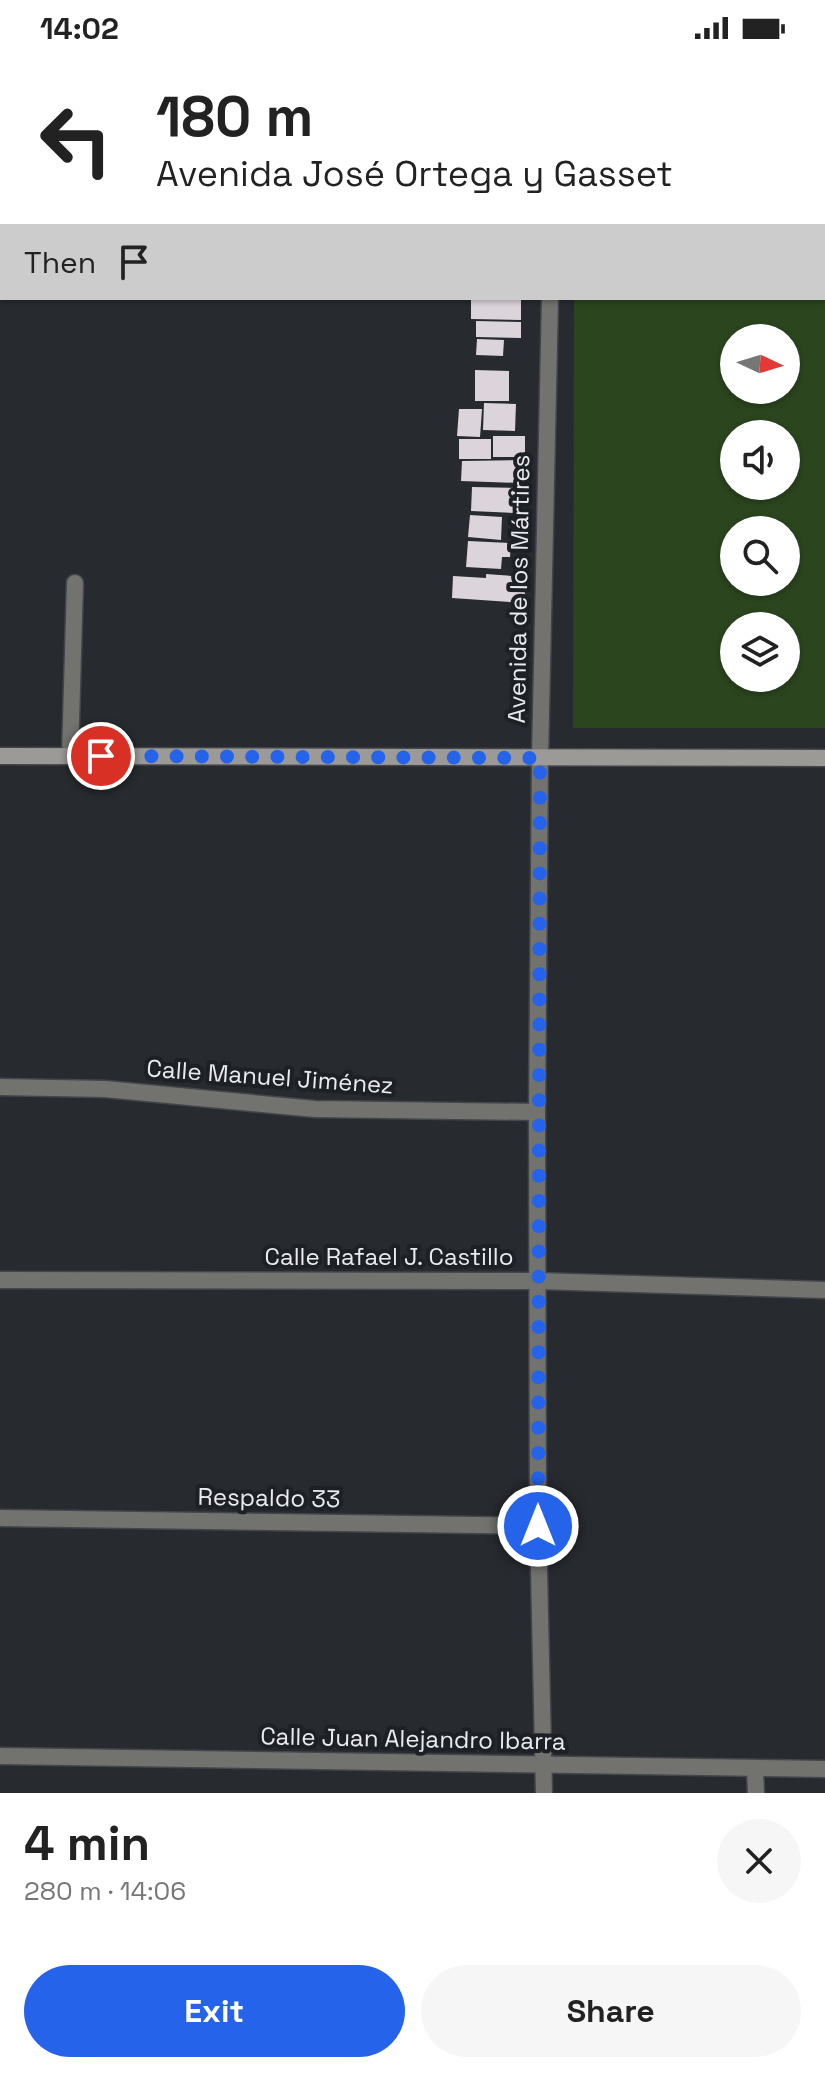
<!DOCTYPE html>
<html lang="en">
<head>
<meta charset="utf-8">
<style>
  :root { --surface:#fff; --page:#f6f6f6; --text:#222; --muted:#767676; --accent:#2563eb }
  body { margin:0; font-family:"Space Grotesk",sans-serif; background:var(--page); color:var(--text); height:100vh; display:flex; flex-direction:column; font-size:30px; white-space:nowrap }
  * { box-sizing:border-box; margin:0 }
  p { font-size:26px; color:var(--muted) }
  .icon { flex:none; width:44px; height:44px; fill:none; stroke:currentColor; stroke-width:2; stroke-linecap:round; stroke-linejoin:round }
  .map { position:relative; height:1737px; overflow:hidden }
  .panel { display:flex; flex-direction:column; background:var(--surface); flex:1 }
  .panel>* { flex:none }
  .top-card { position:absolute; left:0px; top:0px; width:826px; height:244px; box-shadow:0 2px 6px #0004; background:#fff; color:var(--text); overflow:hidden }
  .needle { width:52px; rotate:94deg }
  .fabs { position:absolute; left:720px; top:268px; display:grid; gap:16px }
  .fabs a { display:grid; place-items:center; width:80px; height:80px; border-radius:50%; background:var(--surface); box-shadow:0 2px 6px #0004; font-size:40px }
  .pin { position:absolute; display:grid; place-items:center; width:68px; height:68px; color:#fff; margin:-34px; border:4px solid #fff; border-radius:50%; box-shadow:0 2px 8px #0007 }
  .me { position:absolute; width:88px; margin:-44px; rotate:0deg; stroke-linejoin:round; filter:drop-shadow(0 0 6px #0008) }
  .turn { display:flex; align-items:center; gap:28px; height:168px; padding:0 24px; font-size:36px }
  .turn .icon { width:104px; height:104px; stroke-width:2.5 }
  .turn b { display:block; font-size:56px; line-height:68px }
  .then { display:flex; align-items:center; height:76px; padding:0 24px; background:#0003; gap:16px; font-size:30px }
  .round { display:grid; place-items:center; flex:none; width:84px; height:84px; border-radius:42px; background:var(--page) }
  .head { display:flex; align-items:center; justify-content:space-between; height:136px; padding:0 24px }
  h1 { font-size:48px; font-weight:700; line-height:60px }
  .primary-button { display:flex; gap:16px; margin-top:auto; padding:16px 24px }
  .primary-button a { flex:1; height:92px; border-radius:48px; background:var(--accent); color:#fff; font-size:32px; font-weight:700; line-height:92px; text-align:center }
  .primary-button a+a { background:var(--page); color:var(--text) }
  .status { display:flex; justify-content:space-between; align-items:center; height:56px; padding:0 40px; background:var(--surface); direction:ltr }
  .status svg { height:22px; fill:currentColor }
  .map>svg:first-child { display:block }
  .green { fill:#2b451f; fill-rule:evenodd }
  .building { fill:#dbd4da }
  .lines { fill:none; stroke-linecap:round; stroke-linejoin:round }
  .street-casing { stroke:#42454a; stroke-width:19 }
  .secondary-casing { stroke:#42454a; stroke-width:19 }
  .street { stroke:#72726f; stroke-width:16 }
  .secondary { stroke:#9b9a96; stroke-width:16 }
  .route { stroke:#2563eb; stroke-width:14; stroke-dasharray:0 25.2 }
  .labels { text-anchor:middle; stroke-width:8; stroke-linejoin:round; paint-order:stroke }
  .street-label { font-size:24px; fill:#e9ebee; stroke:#1d2025 }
</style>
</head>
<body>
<div class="status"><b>14:02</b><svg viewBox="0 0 49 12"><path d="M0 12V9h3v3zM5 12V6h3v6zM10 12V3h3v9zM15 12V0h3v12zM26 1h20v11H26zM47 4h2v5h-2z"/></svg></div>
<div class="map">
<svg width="825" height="1737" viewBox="0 0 825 1737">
  <rect width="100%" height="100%" fill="#272a2f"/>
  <!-- green -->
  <path class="green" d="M575,0H825V672H573L574,242H824V2ZM734,282H786V334H734ZM734,378H786V430H734ZM734,474H786V526H734ZM734,570H786V622H734Z"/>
  <!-- building -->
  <g class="building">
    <path d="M471,242H521V264L471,263Z"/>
    <path d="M476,265L521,266V282L476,281Z"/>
    <path d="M477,283L504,284L503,300L476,299Z"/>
    <path d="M475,314L509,315V345H475Z"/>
    <path d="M484,347L516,348L515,375L483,374Z"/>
    <path d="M459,353H482L480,381L457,380Z"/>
    <rect x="493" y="380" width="32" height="21"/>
    <rect x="459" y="383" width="32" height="20"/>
    <path d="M519,404V427L461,425L462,405Z"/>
    <path d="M472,431L516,432L515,457L471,455Z"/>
    <path d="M470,459L502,461L501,484L468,481Z"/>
    <path d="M468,485L511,487L510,501H502L501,513L466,511Z"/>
    <path d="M486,518L526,521L524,547L452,542L453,520L486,522Z"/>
  </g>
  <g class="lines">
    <defs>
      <g id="street">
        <path d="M548,0V2"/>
        <path d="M24,2V0"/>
        <path d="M201,2V0"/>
        <path d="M370,2V0"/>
        <path d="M0,195H2"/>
        <path d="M70,700L75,527"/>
        <path d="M0,1031L105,1033L315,1053L537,1056"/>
        <path d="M0,1224L538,1225L825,1234"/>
        <path d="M0,1462L538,1470"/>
        <path d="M0,1700L825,1713"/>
        <path d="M755,1714L756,1737"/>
        <path d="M544,1737L538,1470L537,1056L540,702L550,242"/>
      </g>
      <path id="secondary" d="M0,700L825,702"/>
    </defs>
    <!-- street casing -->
    <use href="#street" class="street-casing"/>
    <!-- secondary casing -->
    <use href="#secondary" class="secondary-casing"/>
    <!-- street -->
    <use href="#street" class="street"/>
    <!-- secondary -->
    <use href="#secondary" class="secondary"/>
  </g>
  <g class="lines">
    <!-- route -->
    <path class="route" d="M101,700L540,702L538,1470"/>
  </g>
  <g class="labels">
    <!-- street labels -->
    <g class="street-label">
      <text transform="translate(519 533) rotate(-89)" y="8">Avenida de los Mártires</text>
      <text transform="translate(270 1021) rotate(4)" y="8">Calle Manuel Jiménez</text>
      <text x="389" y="1209">Calle Rafael J. Castillo</text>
      <text transform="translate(269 1442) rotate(1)" y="8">Respaldo 33</text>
      <text transform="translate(413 1683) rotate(1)" y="8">Calle Juan Alejandro lbarra</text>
    </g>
  </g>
</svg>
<div class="fabs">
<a><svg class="needle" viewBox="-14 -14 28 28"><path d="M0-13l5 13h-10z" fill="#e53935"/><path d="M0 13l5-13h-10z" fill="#767676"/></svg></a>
<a><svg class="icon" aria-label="sound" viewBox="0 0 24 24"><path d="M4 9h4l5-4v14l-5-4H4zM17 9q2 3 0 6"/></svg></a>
<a><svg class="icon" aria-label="search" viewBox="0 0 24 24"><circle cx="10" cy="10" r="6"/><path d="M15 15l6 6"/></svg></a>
<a><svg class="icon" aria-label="layers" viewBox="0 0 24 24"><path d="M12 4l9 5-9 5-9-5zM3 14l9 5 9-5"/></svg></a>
</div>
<div class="pin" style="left:101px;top:700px;background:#d93025"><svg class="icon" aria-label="arrive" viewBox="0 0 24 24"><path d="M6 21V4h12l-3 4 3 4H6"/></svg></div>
<svg class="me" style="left:538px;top:1470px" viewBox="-20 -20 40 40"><circle r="17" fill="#2563eb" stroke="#fff" stroke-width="3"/><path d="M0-11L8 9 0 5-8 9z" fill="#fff"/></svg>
<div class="top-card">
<div class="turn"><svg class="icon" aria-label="left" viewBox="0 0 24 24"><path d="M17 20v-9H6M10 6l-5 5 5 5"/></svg><div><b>180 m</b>Avenida José Ortega y Gasset</div></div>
<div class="then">Then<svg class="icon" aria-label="arrive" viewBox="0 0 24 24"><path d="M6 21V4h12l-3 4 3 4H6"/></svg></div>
</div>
</div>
<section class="panel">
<div class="head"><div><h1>4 min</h1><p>280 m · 14:06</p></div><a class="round"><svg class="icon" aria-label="close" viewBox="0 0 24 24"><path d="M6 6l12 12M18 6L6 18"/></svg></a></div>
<div class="primary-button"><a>Exit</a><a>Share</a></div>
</section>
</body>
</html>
